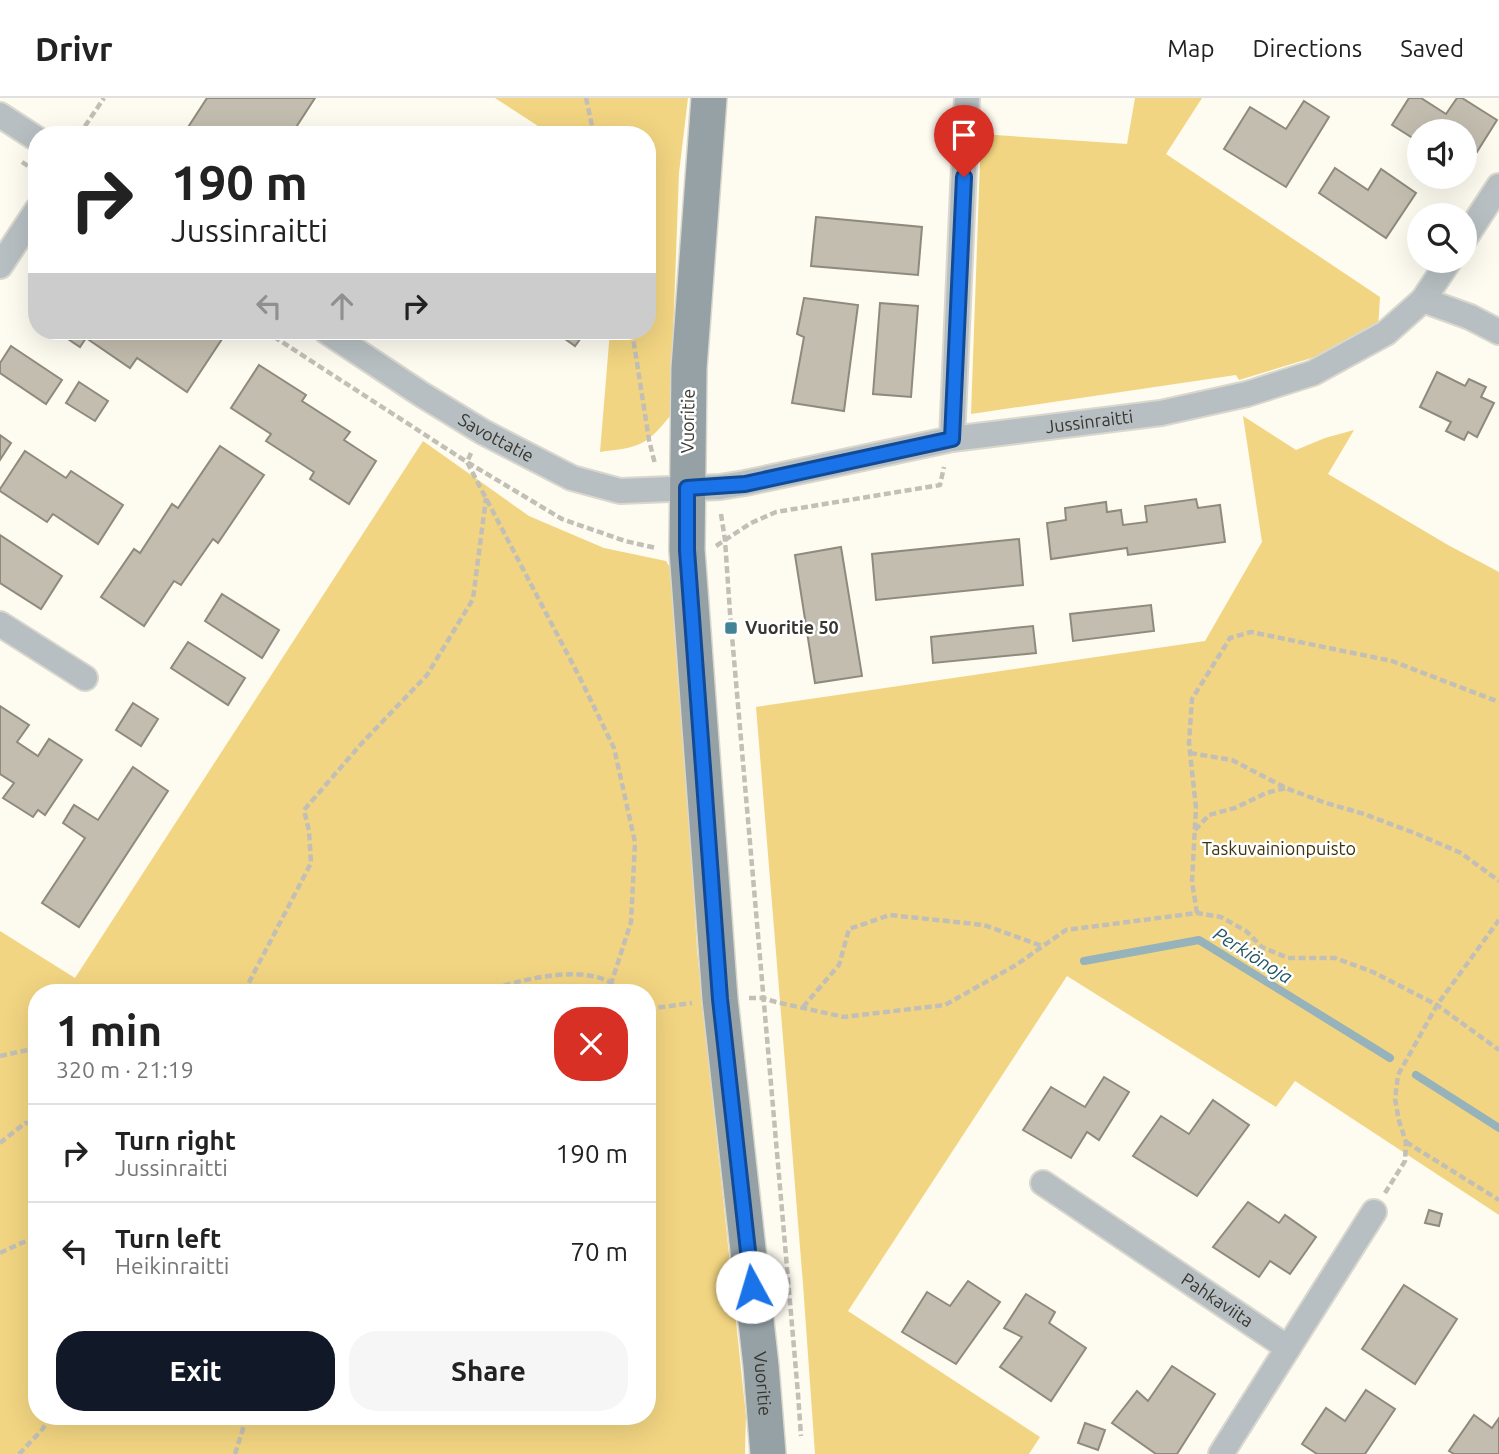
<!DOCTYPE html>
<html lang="en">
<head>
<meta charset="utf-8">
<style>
  :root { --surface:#fff; --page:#f6f6f6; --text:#222; --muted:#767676; --line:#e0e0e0; --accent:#111827 }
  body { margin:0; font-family:Ubuntu,sans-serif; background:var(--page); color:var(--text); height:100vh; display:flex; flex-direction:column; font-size:26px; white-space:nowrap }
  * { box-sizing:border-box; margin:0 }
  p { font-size:23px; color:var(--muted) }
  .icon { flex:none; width:38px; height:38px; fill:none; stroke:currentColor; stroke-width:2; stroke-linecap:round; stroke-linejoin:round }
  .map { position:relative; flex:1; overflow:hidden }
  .side { position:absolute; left:28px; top:886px; width:628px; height:441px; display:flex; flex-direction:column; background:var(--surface); border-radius:28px; box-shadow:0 7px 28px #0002 }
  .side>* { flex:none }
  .top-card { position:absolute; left:28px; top:28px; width:628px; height:214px; border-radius:28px; box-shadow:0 7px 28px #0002; background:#fff; color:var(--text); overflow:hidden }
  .controls { position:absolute; left:1407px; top:21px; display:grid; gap:14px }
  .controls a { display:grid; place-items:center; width:70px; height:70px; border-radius:50%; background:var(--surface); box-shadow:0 7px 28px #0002; font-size:35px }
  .pin { position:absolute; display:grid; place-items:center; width:60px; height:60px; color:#fff; margin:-72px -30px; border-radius:50% 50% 50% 0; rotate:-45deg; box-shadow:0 0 7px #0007 }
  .pin .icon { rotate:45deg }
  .me { position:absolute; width:77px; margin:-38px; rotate:354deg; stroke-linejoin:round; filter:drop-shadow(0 0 5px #0008) }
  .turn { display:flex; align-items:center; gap:24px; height:147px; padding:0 28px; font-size:32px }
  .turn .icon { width:91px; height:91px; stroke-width:2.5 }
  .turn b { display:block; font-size:49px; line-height:60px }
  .lanes { display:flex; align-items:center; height:66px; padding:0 28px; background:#0003; justify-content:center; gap:35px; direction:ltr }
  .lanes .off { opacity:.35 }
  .round { display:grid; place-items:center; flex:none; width:74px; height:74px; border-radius:28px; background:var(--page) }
  .headline { display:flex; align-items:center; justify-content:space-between; height:119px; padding:0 28px }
  h1 { font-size:42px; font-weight:700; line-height:52px }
  .button { display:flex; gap:14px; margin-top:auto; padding:14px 28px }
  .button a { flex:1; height:80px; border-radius:28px; background:var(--accent); color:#fff; font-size:28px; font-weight:700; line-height:80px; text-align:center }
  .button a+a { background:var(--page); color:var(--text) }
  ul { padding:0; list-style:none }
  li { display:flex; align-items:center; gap:21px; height:98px; padding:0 28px; border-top:2px solid var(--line) }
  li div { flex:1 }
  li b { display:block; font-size:26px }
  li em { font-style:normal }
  header { display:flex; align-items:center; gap:42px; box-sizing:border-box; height:98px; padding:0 35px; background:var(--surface); border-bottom:2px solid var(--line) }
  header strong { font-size:33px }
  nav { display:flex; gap:38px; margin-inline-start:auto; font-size:24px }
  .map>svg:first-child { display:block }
  .green { fill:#f2d582; fill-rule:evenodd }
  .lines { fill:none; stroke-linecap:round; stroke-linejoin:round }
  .stream { stroke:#96b2ba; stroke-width:8 }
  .building { fill:#c2bdae; stroke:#8f8a7c; stroke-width:2 }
  .street-casing { stroke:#dad8ce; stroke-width:28 }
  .secondary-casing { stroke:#dad8ce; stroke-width:38 }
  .path { stroke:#c2bfb7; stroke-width:4.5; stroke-dasharray:7 3.5; stroke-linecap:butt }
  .street { stroke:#b7bfc2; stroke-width:24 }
  .secondary { stroke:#96a1a5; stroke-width:35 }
  .route-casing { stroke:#114b97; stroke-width:18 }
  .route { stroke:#1a73e8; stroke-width:12 }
  .poi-dot { fill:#438396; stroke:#fff; stroke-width:2.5 }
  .labels { text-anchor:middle; stroke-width:5; stroke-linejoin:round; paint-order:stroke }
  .street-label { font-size:18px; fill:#383630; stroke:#fff }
  .poi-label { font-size:18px; font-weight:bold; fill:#383630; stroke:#fff; text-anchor:start }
  .park-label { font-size:18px; fill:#41340b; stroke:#fff }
  .water-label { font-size:19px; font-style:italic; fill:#245665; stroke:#fff }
</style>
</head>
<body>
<header>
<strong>Drivr</strong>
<nav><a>Map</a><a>Directions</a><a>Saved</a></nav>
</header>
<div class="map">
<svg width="1499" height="1356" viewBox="0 0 1499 1356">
  <rect width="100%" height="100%" fill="#fefbf1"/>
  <!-- green -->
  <g class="green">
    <path d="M495,0H688L679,75L670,318C645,349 639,349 600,354L610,233H648V37H552Z"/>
    <path d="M1135,0H1202L1166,56L1380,199L1378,231L1328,255L1239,282L1236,277L971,316L981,36L1127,46Z"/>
    <path d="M1243,318L1296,352L1325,340L1354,332L1328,376L1448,447L1499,474V1117L1295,983L1276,1009L1067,878L848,1213L1040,1339L1029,1356H815L803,1186L756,609L1205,543L1262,444Z"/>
    <path d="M423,343L529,418L604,450L666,463L672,473L684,613L697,852L746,1318L745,1356H0V833L75,880ZM37,894H648V1318H37Z"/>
  </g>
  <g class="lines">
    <!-- stream -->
    <g class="stream">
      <path d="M1084,863L1199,842L1390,960"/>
      <path d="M1416,977L1499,1030"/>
    </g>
  </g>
  <!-- building -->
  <g class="building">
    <path d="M207,0H315L291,37H183Z"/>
    <path d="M1409,0H1421L1446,16L1457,0H1462L1497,22L1465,73V33H1419V44L1392,27Z"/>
    <path d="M1304,3L1329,19L1286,89L1224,51L1250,9L1286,31Z"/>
    <path d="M1335,70L1368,92L1381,71L1416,95L1386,140L1319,95Z"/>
    <path d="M816,119L922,129L918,177L811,168Z"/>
    <path d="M804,200L858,207L844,313L792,305L804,239L797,236Z"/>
    <path d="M880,205L918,208L911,299L873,296Z"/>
    <path d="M56,233H209L222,241L187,294L137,260L130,270L86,240L80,249Z"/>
    <path d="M554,233H586L575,248Z"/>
    <path d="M11,248L62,282L46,306L0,275V265Z"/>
    <path d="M259,267L306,297L302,303L350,334L344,342L376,363L349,406L310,381L314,374L266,343L271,336L231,310Z"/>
    <path d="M1437,274L1465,288L1469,281L1486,289L1481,299L1494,305L1477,339L1468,334L1464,342L1446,333L1451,324L1420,309Z"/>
    <path d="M79,284L108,303L95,323L66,305Z"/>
    <path d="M0,337L11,345L0,362Z"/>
    <path d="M220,348L264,377L218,445L213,441L181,487L174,483L144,528L101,499L134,451L140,455L172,406L178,410Z"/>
    <path d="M25,353L66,380L71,373L123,407L98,446L53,416L47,424L0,393V391Z"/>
    <path d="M1196,401L1198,410L1220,407L1225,444L1128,457L1127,450L1051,461L1047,425L1066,422L1065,410L1106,404L1107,414L1121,412L1123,427L1147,424L1145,408Z"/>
    <path d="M0,437L62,478L41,511L0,485Z"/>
    <path d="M1019,441L1023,487L876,502L872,456Z"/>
    <path d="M841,449L862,578L815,585L795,457Z"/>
    <path d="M222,496L279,532L262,560L205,523Z"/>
    <path d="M1151,507L1154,533L1073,543L1070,516Z"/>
    <path d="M1033,528L1036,555L933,565L931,539Z"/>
    <path d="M188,544L245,580L228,607L171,570Z"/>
    <path d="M133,605L158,621L141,648L116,632Z"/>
    <path d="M0,608L29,627L17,644L38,658L49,641L82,662L45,717L38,712L33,719L3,700L14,685L0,676Z"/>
    <path d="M133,669L168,693L79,829L42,805L85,740L63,725L74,707L98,722Z"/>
    <path d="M1104,979L1129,994L1099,1042L1087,1034L1071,1060L1023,1032L1051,989L1085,1009Z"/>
    <path d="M1213,1002L1249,1027L1197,1098L1133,1058L1161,1018L1189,1036Z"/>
    <path d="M1248,1104L1279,1125L1285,1117L1316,1139L1290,1176L1270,1163L1259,1179L1213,1149Z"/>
    <path d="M1429,1112L1442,1116L1439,1128L1425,1125Z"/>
    <path d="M968,1183L1000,1204L956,1266L902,1234L927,1194L950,1208Z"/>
    <path d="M1404,1187L1457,1221L1415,1286L1362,1251Z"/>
    <path d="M1026,1196L1055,1214L1049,1225L1086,1250L1051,1303L1000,1269L1022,1239L1004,1230Z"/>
    <path d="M1172,1268L1215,1296L1177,1356H1156L1112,1325L1137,1293L1148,1303Z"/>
    <path d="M1366,1292L1395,1311L1365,1356H1317L1302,1346L1326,1310L1345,1323Z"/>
    <path d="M1474,1317L1492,1330L1499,1320V1356H1454L1449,1353Z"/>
    <path d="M1085,1325L1105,1332L1098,1352L1078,1345Z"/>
  </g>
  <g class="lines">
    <defs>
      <g id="street">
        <path d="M0,17L37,41"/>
        <path d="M1465,140L1499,88"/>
        <path d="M0,168L37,112"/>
        <path d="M1423,202L1470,219L1499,234"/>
        <path id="s1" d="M326,233L421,296L483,334L572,380L620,393L720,389L745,385L952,341L1161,315L1247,296L1313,275L1386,235L1423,202L1449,163"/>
        <path d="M952,341L967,0"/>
        <path d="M0,526L85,580"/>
        <path id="s2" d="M1043,1085L1288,1250L1221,1356"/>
        <path d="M1288,1250L1374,1114"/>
      </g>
      <g id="secondary">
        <path id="s3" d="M709,0L689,270L687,452L720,901L761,1268L768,1356"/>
      </g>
    </defs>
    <!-- street casing -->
    <use href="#street" class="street-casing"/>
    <!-- secondary casing -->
    <use href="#secondary" class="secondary-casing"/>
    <!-- path -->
    <g class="path">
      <path d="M586,0L594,37"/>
      <path d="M79,37L104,0"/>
      <path d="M22,64L37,74"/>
      <path d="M265,233L467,364L562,421L625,443L656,450"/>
      <path d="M632,233L649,342L655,366"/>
      <path d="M471,355L467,364L580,580L614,650L635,744L631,824L611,886"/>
      <path d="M721,416L725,442L730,515L798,1296L801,1338"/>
      <path d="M716,448L751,425L776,414L940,387L944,369"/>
      <path d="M1190,655L1232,662L1286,690L1323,704L1364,716L1417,736L1461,755L1499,783"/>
      <path d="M1195,732L1209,717L1235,710L1266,695L1286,690"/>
      <path d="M1197,815L1192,784L1196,710L1189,645L1192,601L1230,540L1251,534L1392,563L1499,604"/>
      <path d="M244,894L311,765L309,733L304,712L362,645L427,577L473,501L486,400"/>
      <path d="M484,894C518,882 595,861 622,894"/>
      <path d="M749,900H763L776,904L844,919L945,907L1016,867L1066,832L1197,815L1221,819L1246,833L1262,849L1288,860H1335L1373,874L1437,907L1499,952"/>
      <path d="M803,909L839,867L849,831L890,817L984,827L1042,848"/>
      <path d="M648,911L692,905"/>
      <path d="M0,958L37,950"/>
      <path d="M1406,1044L1499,1102"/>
      <path d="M0,1045L25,1025H37"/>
      <path d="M1385,1095L1405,1063L1406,1044L1399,1023L1395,1001L1398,977L1437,907L1499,822"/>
      <path d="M0,1155L28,1142L37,1141"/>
      <path d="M19,1356L41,1333L52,1318"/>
      <path d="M235,1356L247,1318"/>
    </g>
    <!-- street -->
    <use href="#street" class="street"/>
    <!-- secondary -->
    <use href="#secondary" class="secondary"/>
  </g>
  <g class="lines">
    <defs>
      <path id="route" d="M752,1189L720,901L687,452V390L745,386L952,341L964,79"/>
    </defs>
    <!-- route casing -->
    <use href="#route" class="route-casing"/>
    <!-- route -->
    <use href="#route" class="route"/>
  </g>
  <!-- markers -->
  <rect class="poi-dot" x="724" y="523" width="14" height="14" rx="3.5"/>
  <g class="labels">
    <!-- street labels -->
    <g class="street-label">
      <text transform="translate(688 323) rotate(-89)" y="6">Vuoritie</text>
      <text dy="6" stroke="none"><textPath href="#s1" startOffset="812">Jussinraitti</textPath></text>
      <text dy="6" stroke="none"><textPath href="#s1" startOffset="201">Savottatie</textPath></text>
      <text dy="6" stroke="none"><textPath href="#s2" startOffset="210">Pahkaviita</textPath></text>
      <text dy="6" stroke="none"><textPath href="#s3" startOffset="1290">Vuoritie</textPath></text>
    </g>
    <!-- poi labels -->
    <g class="poi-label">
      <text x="745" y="536">Vuoritie 50</text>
    </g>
    <!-- park labels -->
    <g class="park-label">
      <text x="1279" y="757">Taskuvainionpuisto</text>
    </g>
    <!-- water labels -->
    <g class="water-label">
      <text transform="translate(1253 857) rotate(32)" y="7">Perkiönoja</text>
    </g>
  </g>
</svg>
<div class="controls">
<a><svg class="icon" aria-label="sound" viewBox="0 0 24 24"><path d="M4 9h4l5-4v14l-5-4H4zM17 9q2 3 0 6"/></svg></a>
<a><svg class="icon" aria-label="search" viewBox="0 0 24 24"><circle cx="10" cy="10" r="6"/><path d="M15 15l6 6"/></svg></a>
</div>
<div class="pin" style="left:964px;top:79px;background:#d93025"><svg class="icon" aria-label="arrive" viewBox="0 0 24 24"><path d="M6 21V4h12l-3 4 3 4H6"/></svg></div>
<svg class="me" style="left:752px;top:1189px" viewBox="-20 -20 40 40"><circle r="19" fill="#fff"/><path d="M0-13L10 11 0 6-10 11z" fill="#1a73e8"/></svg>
<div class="top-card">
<div class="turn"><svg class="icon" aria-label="right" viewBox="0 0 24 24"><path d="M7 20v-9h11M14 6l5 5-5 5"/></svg><div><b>190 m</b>Jussinraitti</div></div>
<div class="lanes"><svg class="icon off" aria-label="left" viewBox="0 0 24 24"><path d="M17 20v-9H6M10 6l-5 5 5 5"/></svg><svg class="icon off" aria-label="ahead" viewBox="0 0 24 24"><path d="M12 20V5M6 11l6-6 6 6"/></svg><svg class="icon" aria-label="right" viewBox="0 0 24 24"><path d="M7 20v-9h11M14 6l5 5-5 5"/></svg></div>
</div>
<section class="side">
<div class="headline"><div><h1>1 min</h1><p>320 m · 21:19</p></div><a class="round" style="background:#d93025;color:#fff"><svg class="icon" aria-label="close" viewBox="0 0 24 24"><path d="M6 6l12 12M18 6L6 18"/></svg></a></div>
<ul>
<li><svg class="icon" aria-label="right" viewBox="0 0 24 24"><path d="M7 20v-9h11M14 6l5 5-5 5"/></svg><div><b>Turn right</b><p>Jussinraitti</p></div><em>190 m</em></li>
<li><svg class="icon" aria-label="left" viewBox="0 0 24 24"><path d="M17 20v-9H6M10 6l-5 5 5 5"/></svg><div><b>Turn left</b><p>Heikinraitti</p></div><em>70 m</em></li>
</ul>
<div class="button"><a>Exit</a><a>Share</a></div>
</section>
</div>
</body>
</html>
